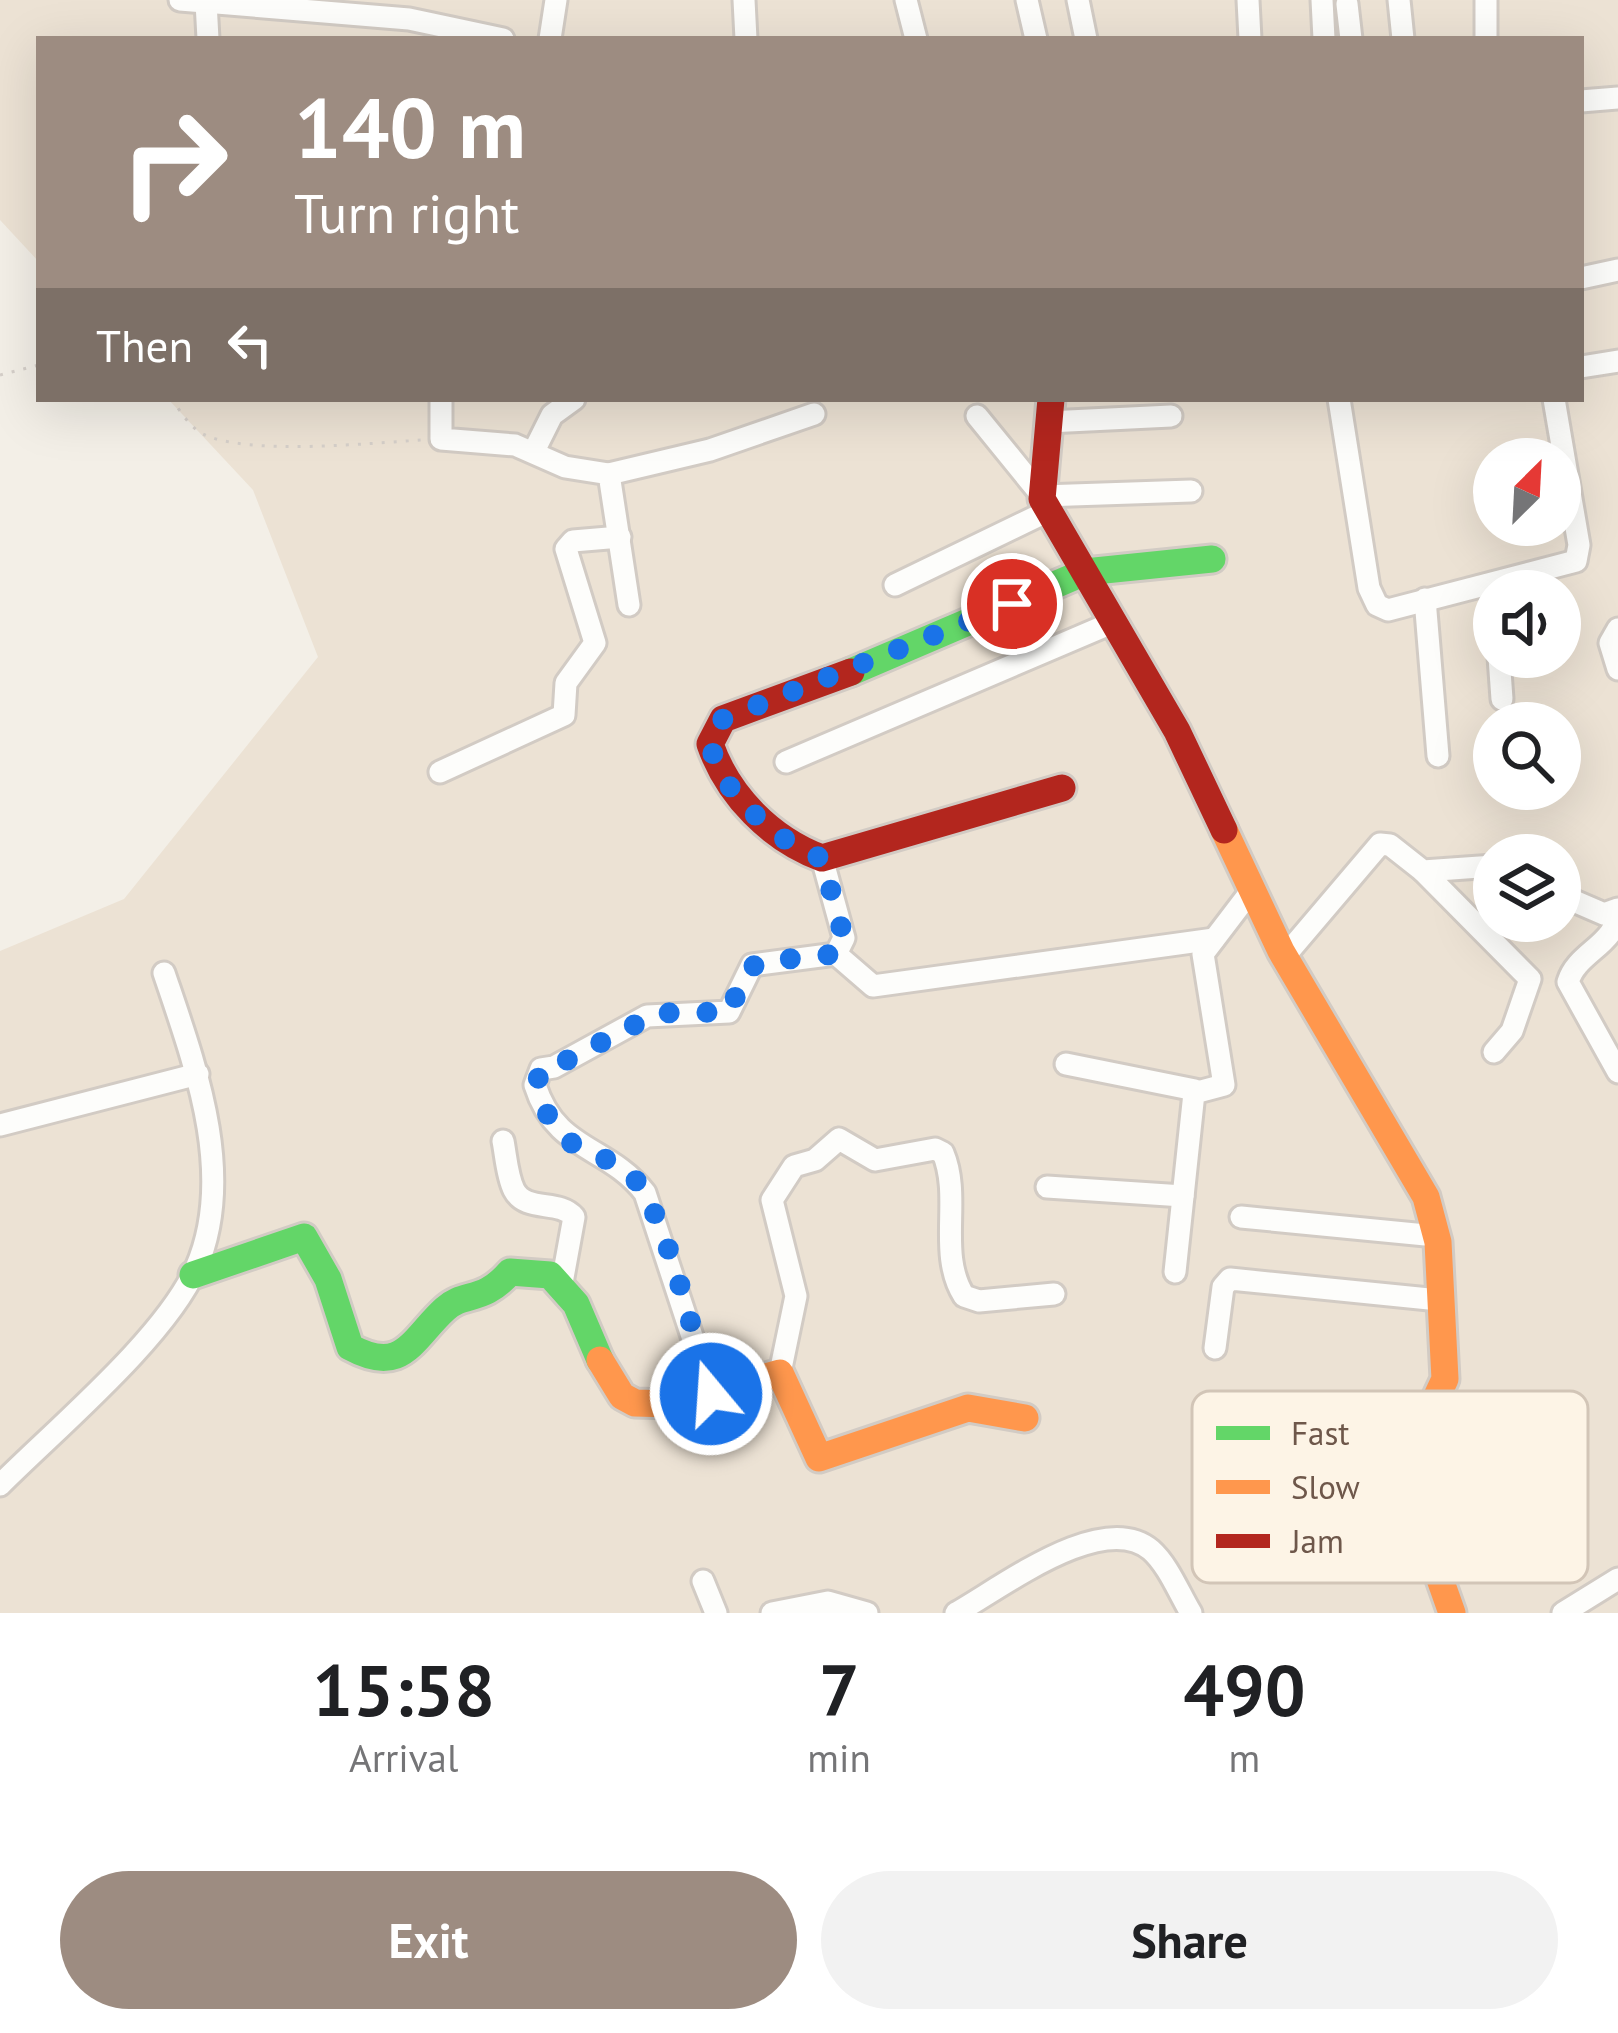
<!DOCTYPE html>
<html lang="en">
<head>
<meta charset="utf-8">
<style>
  :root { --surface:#fff; --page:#f2f2f2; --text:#202124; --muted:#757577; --accent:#9d8c81 }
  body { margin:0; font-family:"PT Sans",sans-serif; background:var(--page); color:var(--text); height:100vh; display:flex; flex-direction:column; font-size:45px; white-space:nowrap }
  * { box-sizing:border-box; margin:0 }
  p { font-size:39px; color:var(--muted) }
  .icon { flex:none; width:66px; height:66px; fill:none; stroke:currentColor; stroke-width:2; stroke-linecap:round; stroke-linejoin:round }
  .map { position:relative; height:1613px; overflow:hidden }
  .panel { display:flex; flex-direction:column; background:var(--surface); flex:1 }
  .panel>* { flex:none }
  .hud { position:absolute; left:36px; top:36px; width:1548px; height:366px; border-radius:0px; box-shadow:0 12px 48px #0002; background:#9d8c81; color:#fff; overflow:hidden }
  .needle { width:78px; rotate:24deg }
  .buttons { position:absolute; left:1473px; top:438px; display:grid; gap:24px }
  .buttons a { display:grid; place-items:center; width:108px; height:108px; border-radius:50%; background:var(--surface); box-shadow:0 12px 48px #0002; font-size:60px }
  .pin { position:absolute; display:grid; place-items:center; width:102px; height:102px; color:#fff; margin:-51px; border:6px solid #fff; border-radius:50%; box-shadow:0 3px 12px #0007 }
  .me { position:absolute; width:132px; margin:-66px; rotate:342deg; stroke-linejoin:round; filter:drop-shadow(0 0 9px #0008) }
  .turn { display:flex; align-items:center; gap:42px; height:252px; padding:0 60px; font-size:54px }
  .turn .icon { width:156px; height:156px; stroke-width:2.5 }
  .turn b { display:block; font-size:84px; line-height:102px }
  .then { display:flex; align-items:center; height:114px; padding:0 60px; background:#0003; gap:24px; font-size:45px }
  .eta { display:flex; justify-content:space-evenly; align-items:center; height:204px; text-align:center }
  .eta b { font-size:72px; font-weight:600; line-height:84px }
  .cta { display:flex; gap:24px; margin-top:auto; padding:24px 60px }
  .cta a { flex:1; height:138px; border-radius:72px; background:var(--accent); color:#fff; font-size:48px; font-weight:600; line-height:138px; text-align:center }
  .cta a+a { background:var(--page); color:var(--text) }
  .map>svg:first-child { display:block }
  .residential { fill:#ece2d4; fill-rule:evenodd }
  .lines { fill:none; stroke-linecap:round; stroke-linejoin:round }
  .street-casing { stroke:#d2cbc4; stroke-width:27 }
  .fast-casing { stroke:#d2cbc4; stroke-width:33 }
  .slow-casing { stroke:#d2cbc4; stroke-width:33 }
  .jam-casing { stroke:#d2cbc4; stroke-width:33 }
  .path { stroke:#d5cfc9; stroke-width:3; stroke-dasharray:3 9; stroke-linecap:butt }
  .street { stroke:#fdfdfb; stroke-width:21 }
  .fast { stroke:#63d668; stroke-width:27 }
  .slow { stroke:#ff974d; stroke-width:27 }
  .jam { stroke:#b3261e; stroke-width:27 }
  .route { stroke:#1a73e8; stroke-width:21; stroke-dasharray:0 37.8 }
  .key { fill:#fdf4e6; stroke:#d2c5b7; stroke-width:3 }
  .key-label { font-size:33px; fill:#6e574a }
</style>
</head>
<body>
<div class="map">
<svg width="1618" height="1613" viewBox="0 0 1618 1613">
  <rect width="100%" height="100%" fill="#f3efe7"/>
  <!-- residential -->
  <path class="residential" d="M0,0H1618V1613H0V951L124,899L318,657L253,490L168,399H1581V39H39V262L0,220ZM1494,459H1560V525H1494ZM1494,591H1560V657H1494ZM1494,723H1560V789H1494ZM1494,855H1560V921H1494Z"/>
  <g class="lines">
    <defs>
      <g id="street">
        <path d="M180,0L409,19L503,39"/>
        <path d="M744,0L746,39"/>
        <path d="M906,0L916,39"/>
        <path d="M1027,0L1036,39"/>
        <path d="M1078,0L1086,39"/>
        <path d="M1248,0L1250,39"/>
        <path d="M1322,0L1324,39"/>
        <path d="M1399,0L1403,39"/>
        <path d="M206,2L208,39"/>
        <path d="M1347,4L1351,39"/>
        <path d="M550,39L556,0"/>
        <path d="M1486,39V0"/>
        <path d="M1581,101L1618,98"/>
        <path d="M1581,278L1618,270"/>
        <path d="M1581,367L1618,361"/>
        <path d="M441,399V439L515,445L565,467L609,474L629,605"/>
        <path d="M1339,399L1369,588L1377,605L1388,610L1576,561L1579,545L1554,399"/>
        <path d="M977,416L1042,496L1191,491"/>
        <path d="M1048,422L1171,416"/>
        <path d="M534,451L552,415L574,399"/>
        <path d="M609,474L710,450L814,414"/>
        <path d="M895,585L1048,511"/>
        <path d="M1425,599L1438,756"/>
        <path d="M1618,629L1610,643L1618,669"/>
        <path d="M1499,657L1502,699"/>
        <path d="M786,762L1114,622"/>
        <path d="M440,772L564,715L566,683L595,643L566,549L573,541L620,537"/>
        <path d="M1423,871L1530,979L1512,1031L1494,1052"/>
        <path d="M1560,895L1604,914L1618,909C1618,945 1577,951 1568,982L1618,1072"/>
        <path d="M836,954L873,986L1214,939"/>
        <path d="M1284,957L1380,844L1390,845L1423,871L1494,866"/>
        <path d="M1066,1064L1195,1090"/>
        <path d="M0,1125L198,1074"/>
        <path d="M503,1141C506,1156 507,1176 514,1190C526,1213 559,1199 574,1217L562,1283"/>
        <path d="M1047,1187L1183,1196"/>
        <path d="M1241,1217L1436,1236"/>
        <path d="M1175,1272L1194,1093L1224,1085L1203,954L1251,891"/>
        <path d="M1215,1348L1223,1287L1230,1279L1439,1300"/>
        <path d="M780,1373L796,1296L772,1200L794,1166L815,1160L839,1139L875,1160L935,1149L943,1153C962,1198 937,1253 964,1296L979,1301L1054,1294"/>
        <path d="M711,1394L645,1193C608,1145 556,1152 535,1085L541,1069L554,1067L647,1016L729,1012L752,965L836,954L844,938L822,858"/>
        <path d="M0,1485C57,1428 165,1338 196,1268C237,1175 194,1062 164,973"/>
        <path d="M703,1581L716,1613"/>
        <path d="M772,1613L828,1602L867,1613"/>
        <path d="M956,1613C1001,1588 1103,1509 1151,1550C1168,1565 1179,1593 1191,1613"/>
        <path d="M1563,1613L1618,1579"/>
      </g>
      <g id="fast">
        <path d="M851,672L1085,572L1212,559"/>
        <path d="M193,1275L304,1237L328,1279L350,1347C403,1376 412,1339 445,1309C464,1291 482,1304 510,1272L550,1275L576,1304L600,1360"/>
      </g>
      <g id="slow">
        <path d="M1224,830L1281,951L1426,1197L1438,1242L1445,1379L1431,1409L1444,1459L1425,1482L1428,1545L1452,1613"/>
        <path d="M600,1360L622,1396L635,1403L672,1404L780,1373L819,1458L968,1408L1025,1418"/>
      </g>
      <g id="jam">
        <path d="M1051,399L1042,499L1177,731L1224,830"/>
        <path d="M851,672L723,719L710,744C728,796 771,839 822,858L1062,788"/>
      </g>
    </defs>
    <!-- street casing -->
    <use href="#street" class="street-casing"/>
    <!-- fast casing -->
    <use href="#fast" class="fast-casing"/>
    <!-- slow casing -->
    <use href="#slow" class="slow-casing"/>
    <!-- jam casing -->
    <use href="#jam" class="jam-casing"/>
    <!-- path -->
    <g class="path">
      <path d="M0,375L39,365"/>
      <path d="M171,399C181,411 189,427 203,434C247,456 371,443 422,440"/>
    </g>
    <!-- street -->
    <use href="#street" class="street"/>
    <!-- fast -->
    <use href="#fast" class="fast"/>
    <!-- slow -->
    <use href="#slow" class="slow"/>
    <!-- jam -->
    <use href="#jam" class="jam"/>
  </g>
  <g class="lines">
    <!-- route -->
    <path class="route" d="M711,1394C694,1341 667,1215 633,1177C615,1157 588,1157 569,1141C551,1125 530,1092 541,1069L554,1067L657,1013L729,1012L746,972L759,962L836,954L844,938L822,858C784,849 703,778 712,735L723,719L1012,604"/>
  </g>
  <!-- legend -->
  <rect x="1192" y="1391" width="396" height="192" rx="18" class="key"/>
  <rect x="1216" y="1426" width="54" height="14" fill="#63d668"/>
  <rect x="1216" y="1480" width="54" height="14" fill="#ff974d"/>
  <rect x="1216" y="1534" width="54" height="14" fill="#b3261e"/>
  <g class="key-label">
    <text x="1291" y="1445">Fast</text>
    <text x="1291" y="1499">Slow</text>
    <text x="1291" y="1553">Jam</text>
  </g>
</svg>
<div class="buttons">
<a><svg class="needle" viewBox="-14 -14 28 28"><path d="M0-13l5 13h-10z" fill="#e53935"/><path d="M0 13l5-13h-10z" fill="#757577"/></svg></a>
<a><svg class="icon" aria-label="sound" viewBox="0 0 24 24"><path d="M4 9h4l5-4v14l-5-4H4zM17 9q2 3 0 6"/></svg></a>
<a><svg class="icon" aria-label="search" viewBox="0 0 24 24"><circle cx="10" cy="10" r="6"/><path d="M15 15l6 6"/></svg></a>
<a><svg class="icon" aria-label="layers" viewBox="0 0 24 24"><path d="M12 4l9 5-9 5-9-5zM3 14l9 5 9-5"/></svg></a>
</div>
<div class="pin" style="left:1012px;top:604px;background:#d93025"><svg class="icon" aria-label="arrive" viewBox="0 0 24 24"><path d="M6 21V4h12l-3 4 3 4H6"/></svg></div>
<svg class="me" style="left:711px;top:1394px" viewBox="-20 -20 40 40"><circle r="17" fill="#1a73e8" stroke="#fff" stroke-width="3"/><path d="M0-11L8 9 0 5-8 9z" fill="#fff"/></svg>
<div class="hud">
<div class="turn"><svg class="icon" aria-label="right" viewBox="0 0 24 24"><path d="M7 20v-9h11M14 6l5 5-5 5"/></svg><div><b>140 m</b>Turn right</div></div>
<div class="then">Then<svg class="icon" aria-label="left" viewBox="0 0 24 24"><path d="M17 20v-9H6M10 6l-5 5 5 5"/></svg></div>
</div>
</div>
<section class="panel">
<div class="eta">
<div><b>15:58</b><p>Arrival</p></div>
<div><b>7</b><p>min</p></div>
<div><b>490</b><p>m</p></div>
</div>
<div class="cta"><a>Exit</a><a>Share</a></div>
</section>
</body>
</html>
